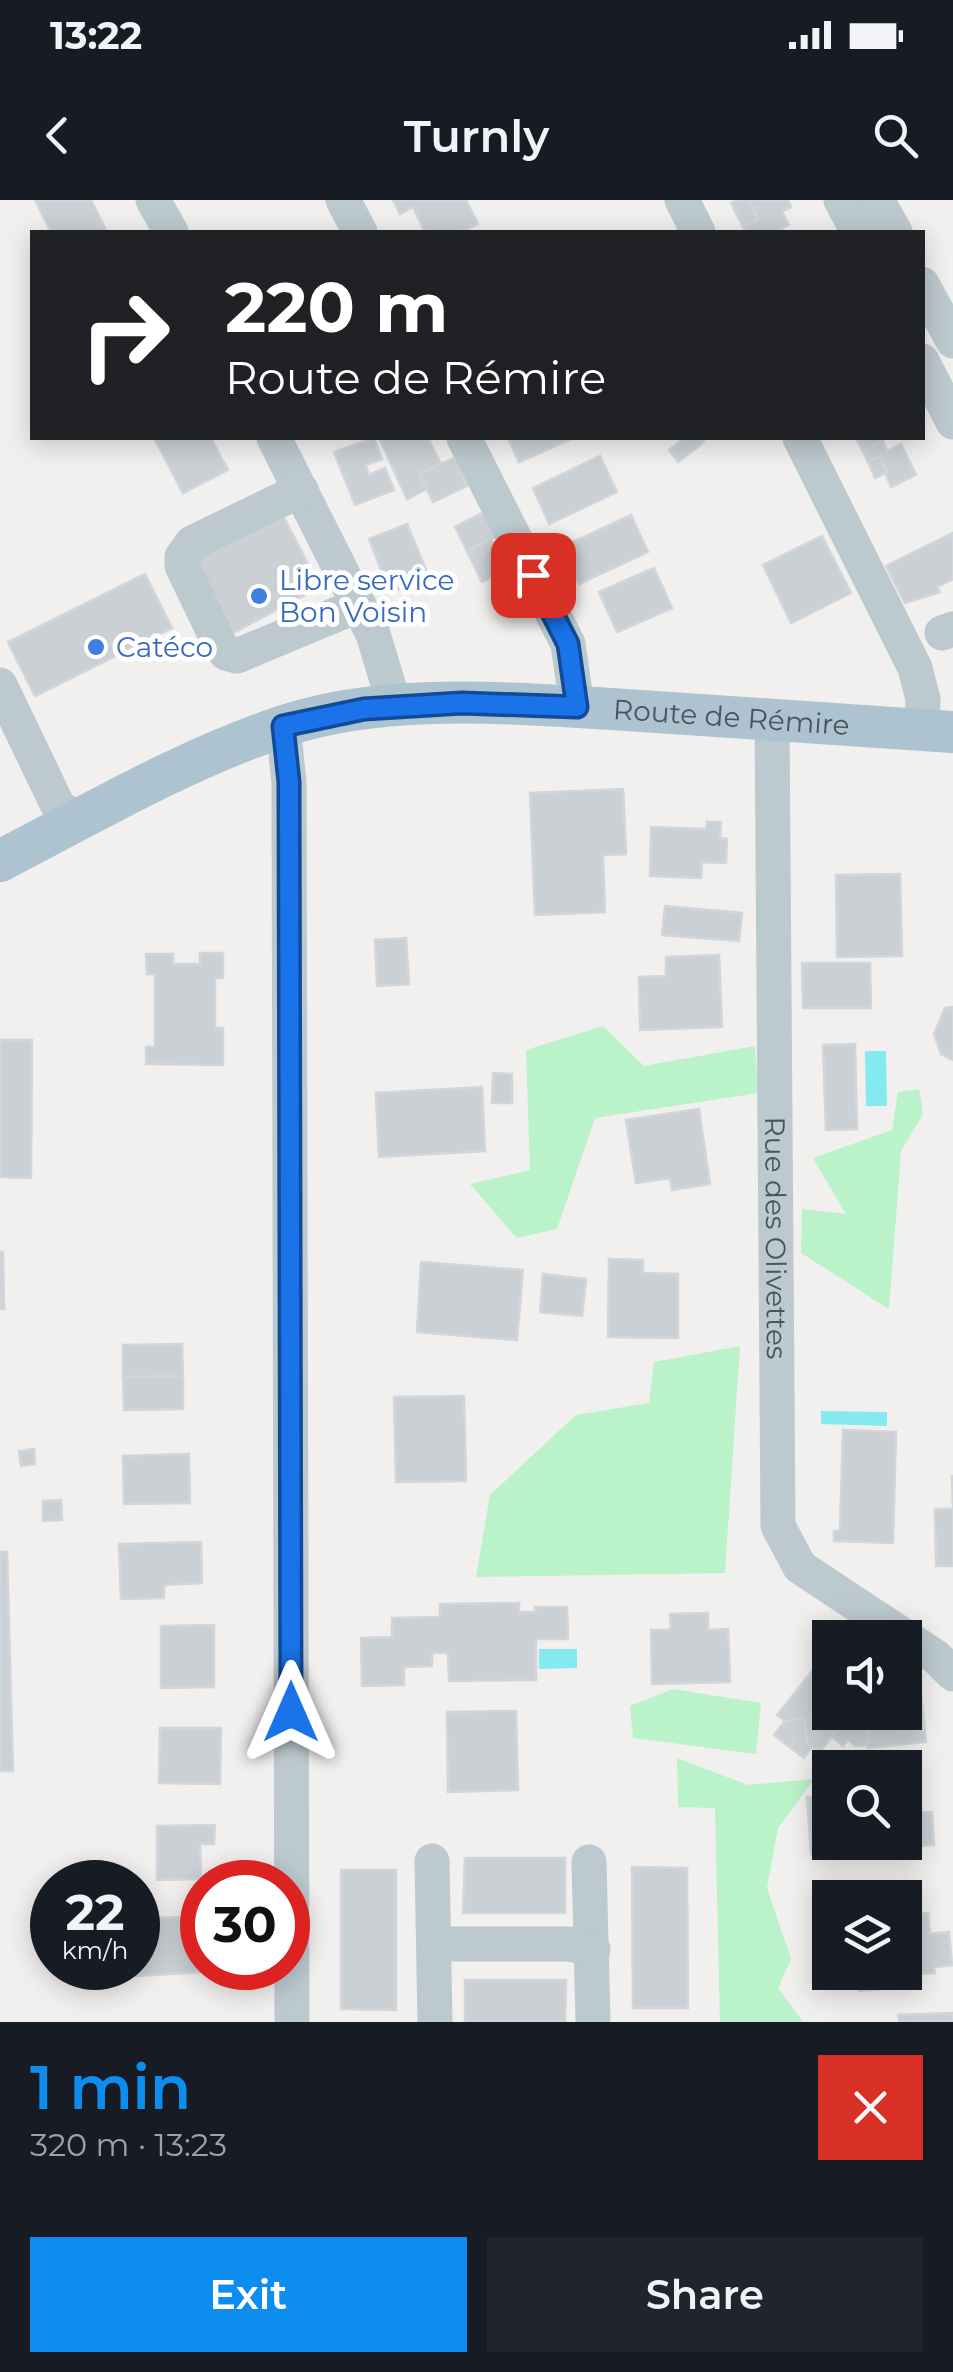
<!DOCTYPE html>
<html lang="en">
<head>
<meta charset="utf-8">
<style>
  :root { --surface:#171b24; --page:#20242c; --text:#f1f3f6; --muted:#9ea1a6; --accent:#0d8ded }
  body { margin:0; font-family:Montserrat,sans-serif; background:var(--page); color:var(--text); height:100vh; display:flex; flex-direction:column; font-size:38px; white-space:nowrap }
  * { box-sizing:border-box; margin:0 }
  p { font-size:32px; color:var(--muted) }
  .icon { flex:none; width:55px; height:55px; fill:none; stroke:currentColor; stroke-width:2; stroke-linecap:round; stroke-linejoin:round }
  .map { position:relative; height:1822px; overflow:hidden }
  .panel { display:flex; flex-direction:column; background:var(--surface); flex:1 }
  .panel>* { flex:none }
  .banner { position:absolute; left:30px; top:30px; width:895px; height:210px; border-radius:0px; box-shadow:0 5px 25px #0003; background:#202124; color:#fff; overflow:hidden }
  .tools { position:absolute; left:812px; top:1420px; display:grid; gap:20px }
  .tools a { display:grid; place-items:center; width:110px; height:110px; border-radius:0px; background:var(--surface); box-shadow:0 5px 25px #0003; font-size:50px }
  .speed { position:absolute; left:30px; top:1660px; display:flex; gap:20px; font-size:50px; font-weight:700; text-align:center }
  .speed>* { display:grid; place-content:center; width:130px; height:130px; border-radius:50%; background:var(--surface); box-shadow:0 5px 25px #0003; line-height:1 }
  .speed small { font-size:25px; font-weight:400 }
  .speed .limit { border:15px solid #d22; background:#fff; color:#111 }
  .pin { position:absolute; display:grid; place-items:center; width:85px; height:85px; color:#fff; margin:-42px; border-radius:20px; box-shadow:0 5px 15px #0006 }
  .me { position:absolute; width:110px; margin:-55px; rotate:0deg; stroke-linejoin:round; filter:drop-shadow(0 0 8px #0008) }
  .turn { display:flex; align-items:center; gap:35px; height:210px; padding:0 30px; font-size:45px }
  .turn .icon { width:130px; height:130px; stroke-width:2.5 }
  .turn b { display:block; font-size:70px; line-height:85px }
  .round { display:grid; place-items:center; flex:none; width:105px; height:105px; border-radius:0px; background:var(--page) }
  .overview { display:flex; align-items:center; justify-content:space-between; height:170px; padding:0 30px }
  h1 { font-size:60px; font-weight:600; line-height:75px; color:var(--accent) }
  .action { display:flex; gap:20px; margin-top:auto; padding:20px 30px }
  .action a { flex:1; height:115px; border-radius:0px; background:var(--accent); color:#fff; font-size:40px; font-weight:600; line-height:115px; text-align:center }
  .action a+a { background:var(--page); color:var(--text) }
  .status { display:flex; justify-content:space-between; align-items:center; height:70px; padding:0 50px; background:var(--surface); direction:ltr }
  .status svg { height:28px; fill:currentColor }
  header { display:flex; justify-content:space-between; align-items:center; height:130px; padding:0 30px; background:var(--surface); font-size:45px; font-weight:600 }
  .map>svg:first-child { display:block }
  .green { fill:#baf2c9 }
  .water { fill:#85e9f2 }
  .building { fill:#cbd0d4; stroke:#d2d6db; stroke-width:2.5 }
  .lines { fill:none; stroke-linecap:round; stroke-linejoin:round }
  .minor { stroke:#bcc9cf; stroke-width:35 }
  .major { stroke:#adc3d0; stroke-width:42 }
  .route-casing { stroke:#114b97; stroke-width:25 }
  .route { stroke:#1a73e8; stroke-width:18 }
  .shop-dot { fill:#3f7fe0; stroke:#fff; stroke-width:4 }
  .labels { text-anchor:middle; stroke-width:10; stroke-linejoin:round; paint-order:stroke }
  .shop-label { font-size:28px; fill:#366cbe; stroke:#fff; text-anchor:start }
  .street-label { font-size:28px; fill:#46555e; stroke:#fff }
</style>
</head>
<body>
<div class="status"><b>13:22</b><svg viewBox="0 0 49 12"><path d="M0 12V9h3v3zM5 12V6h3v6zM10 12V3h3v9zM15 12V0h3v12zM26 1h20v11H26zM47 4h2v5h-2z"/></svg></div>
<header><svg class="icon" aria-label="back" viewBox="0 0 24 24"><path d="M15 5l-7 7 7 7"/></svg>Turnly<svg class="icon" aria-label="search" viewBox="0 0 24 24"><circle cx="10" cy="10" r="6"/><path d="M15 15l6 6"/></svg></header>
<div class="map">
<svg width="953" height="1822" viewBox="0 0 953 1822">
  <rect width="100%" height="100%" fill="#f2efef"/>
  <!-- green -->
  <g class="green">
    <path d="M603,826L644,866L755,846L758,893L595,918L557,1029L517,1038L470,984L530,970L526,850Z"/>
    <path d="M919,889L923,914L901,951L889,1109L801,1053L802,1009L846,1014L813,958L892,930L898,892Z"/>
    <path d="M740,1146L725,1373L476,1377L490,1295L576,1215L649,1203L654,1162Z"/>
    <path d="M673,1489L761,1503L756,1554L633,1538L630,1506Z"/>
    <path d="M677,1558L748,1585L814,1579L778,1628L767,1688L791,1759L778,1788L803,1822H720L715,1608L678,1607Z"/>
  </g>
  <!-- water -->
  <g class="water">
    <path d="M865,851H886L887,906H866Z"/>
    <path d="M821,1211L887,1212V1226L821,1224Z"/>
    <path d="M539,1449H577V1468L539,1469Z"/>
  </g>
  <!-- building -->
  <g class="building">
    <path d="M35,0H91L107,32H51Z"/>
    <path d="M393,0H466L478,24L461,32H425L413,7L400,14Z"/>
    <path d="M738,0H749L758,19L743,27L731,3Z"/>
    <path d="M749,0H788L791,7L782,11L789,25L774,32H746L743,27L758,19Z"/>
    <path d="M154,238H211L228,270L183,293Z"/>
    <path d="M374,238L382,259L365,265L369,275L385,268L394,290L355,305L334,252Z"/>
    <path d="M379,238H428L441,264L420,274L427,289L407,299Z"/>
    <path d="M508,238H573L519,262Z"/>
    <path d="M685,238H699L704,242L678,262L669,250Z"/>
    <path d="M861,238H881L883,241L863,251L857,240Z"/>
    <path d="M883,241L887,251L901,244L916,275L891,287L879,257L868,262L863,251Z"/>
    <path d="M600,256L617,292L549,324L533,288Z"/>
    <path d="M879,257L887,272L875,278L868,262Z"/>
    <path d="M454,258L467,286L433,302L420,274Z"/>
    <path d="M280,310L320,387L227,436L187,359Z"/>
    <path d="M484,312L496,336L467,351L455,327Z"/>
    <path d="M631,315L648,352L579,384L562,347Z"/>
    <path d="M407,324L429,377L390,393L369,339Z"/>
    <path d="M953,333V379L937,387L940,392L905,403L886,366Z"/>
    <path d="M822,336L851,393L791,423L763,365Z"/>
    <path d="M491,339L506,369L482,382L467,351Z"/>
    <path d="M654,368L672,408L617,432L599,392Z"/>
    <path d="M145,374L172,428L35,496L8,442Z"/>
    <path d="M623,589L626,654L603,655L605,712L535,715L530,593Z"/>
    <path d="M707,622H721L720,638L727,639L726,663L702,662L701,678L650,676L651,627L706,629Z"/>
    <path d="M900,674L902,756L837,757L836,675Z"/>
    <path d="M665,706L742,713L739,741L662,735Z"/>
    <path d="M406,738L409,784L377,786L375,740Z"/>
    <path d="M200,753H223V778H215V828H223V865L146,864V847H155V774H147L146,754H173V764H200Z"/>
    <path d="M719,755L722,827L640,830L639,777L666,776V757Z"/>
    <path d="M802,763H870L871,808H803Z"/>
    <path d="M953,807V860L941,854L934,834L945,808Z"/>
    <path d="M0,840H32L31,978L0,977Z"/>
    <path d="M855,844L857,929L826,930L823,845Z"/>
    <path d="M493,873L512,874V903H492Z"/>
    <path d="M482,887L485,951L379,957L376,893Z"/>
    <path d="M699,909L710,984L672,990L670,978L636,983L626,920Z"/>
    <path d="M0,1052H3L4,1109H0Z"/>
    <path d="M609,1059L643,1060V1073L678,1074V1138L608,1137Z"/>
    <path d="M421,1062L523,1070L517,1140L417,1132Z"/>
    <path d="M543,1074L586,1079L582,1116L540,1112Z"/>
    <path d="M182,1144L183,1176L123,1177V1145Z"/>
    <path d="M183,1176V1209L124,1210L123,1177Z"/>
    <path d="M464,1196L466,1281L396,1282L394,1197Z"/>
    <path d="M843,1230L896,1232L893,1343L834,1341V1331H840Z"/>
    <path d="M34,1249L35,1264L21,1266L19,1251Z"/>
    <path d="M189,1254L190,1303L124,1304L123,1256Z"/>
    <path d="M952,1276H953V1366H936L935,1309H953Z"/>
    <path d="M61,1300L62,1320L43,1321V1301Z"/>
    <path d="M201,1342L202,1383L164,1385V1398L121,1399L119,1344Z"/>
    <path d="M0,1352H7L13,1571H0Z"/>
    <path d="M519,1403V1412H536L535,1407H567L568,1439H536V1480L449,1481L448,1453H432V1466L404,1467V1485L362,1486L361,1438L392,1437V1418L440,1417V1404Z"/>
    <path d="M708,1413V1430L728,1429L730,1482L652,1484L651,1430H671L670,1414Z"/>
    <path d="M214,1425V1487L161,1488V1426Z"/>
    <path d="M817,1465L830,1475V1512H852L819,1553L807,1543L804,1519L785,1521L777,1515Z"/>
    <path d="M920,1486L926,1542L868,1548L865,1512H905V1488Z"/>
    <path d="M516,1511L518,1590L448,1592L447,1512Z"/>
    <path d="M852,1512H865L868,1545L855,1546L848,1540L843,1546L832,1537Z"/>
    <path d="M804,1519L807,1543L812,1547L804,1558L774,1535L785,1521Z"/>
    <path d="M160,1528H221L220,1584L159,1583Z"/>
    <path d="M909,1571L912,1613L932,1612L934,1645L916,1646V1654L860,1657L859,1642H905V1572Z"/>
    <path d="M830,1596V1642H833L834,1653L811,1655L807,1597Z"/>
    <path d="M215,1625L214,1644H200L201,1679L157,1680V1626Z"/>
    <path d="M465,1658H565V1713H463Z"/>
    <path d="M632,1667L687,1668L688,1808H633Z"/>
    <path d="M341,1670H396V1810L341,1809Z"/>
    <path d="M928,1713L930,1734L949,1732L952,1765L934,1767L935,1773L915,1774L916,1786L859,1791L857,1772H905V1715Z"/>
    <path d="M202,1716V1768H221V1771L85,1779L84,1768H138V1719Z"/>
    <path d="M465,1780H566L565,1822H465Z"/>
    <path d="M953,1813V1822H899L898,1815Z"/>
  </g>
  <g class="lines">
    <!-- minor -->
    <g class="minor">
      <path d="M153,0L171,32"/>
      <path d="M343,0L360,32"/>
      <path d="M682,0L698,32"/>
      <path d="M841,0L858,32"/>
      <path d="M877,0L895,32"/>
      <path d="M922,84L953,141"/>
      <path d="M922,161L953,222"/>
      <path d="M274,238L373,434L395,507"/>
      <path d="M464,238L568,444L577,507"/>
      <path d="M800,238L915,468L923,499L922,530"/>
      <path d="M301,290L192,343L182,357V366L220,445L226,453L237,456L359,405"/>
      <path d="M942,433L953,429"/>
      <path d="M0,485L58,606L78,621"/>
      <path id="s1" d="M772,518L778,1326L800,1367L936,1457L953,1474"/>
      <path d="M283,526L289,582L292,1822"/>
      <path d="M432,1661L435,1822"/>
      <path d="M589,1662L593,1822"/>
      <path d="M436,1744H569L593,1749"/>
    </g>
    <!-- major -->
    <path class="major" id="s2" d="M0,661C91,614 183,560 281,527C382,492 507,503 612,509C726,516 839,525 953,532"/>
  </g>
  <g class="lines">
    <defs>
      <path id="route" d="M291,1512L289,582L283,526L364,509L462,503L577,507L568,444L533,375"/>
    </defs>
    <!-- route casing -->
    <use href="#route" class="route-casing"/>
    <!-- route -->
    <use href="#route" class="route"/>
  </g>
  <!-- markers -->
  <g class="shop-dot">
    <circle cx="259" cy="396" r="10"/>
    <circle cx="96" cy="447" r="10"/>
  </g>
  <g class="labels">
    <!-- shop labels -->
    <g class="shop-label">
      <text x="279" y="390">Libre service<tspan x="279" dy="32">Bon Voisin</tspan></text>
      <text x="116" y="457">Catéco</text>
    </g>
    <!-- street labels -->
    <g class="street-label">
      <text dy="10" stroke="none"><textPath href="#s2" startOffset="765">Route de Rémire</textPath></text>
      <text dy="10" stroke="none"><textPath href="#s1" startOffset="520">Rue des Olivettes</textPath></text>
    </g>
  </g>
</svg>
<div class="tools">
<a><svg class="icon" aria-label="sound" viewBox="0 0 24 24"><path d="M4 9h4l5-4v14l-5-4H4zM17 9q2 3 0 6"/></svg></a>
<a><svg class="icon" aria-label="search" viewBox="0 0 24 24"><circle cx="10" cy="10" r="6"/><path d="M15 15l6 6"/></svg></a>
<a><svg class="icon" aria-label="layers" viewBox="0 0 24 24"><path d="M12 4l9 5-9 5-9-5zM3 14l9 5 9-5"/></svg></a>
</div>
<div class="speed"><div>22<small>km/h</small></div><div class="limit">30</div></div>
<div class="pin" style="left:533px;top:375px;background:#d93025"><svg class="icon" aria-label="arrive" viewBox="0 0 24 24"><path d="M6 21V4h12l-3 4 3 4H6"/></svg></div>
<svg class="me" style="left:291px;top:1512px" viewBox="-20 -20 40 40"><path d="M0-17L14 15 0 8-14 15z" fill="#1a73e8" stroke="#fff" stroke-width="4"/></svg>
<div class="banner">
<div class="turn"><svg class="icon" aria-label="right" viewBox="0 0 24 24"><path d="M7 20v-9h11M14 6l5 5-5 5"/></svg><div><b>220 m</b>Route de Rémire</div></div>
</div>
</div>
<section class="panel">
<div class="overview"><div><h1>1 min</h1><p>320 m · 13:23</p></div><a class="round" style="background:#d93025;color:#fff"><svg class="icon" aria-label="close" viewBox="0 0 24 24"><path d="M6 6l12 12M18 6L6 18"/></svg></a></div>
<div class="action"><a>Exit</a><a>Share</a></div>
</section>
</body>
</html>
